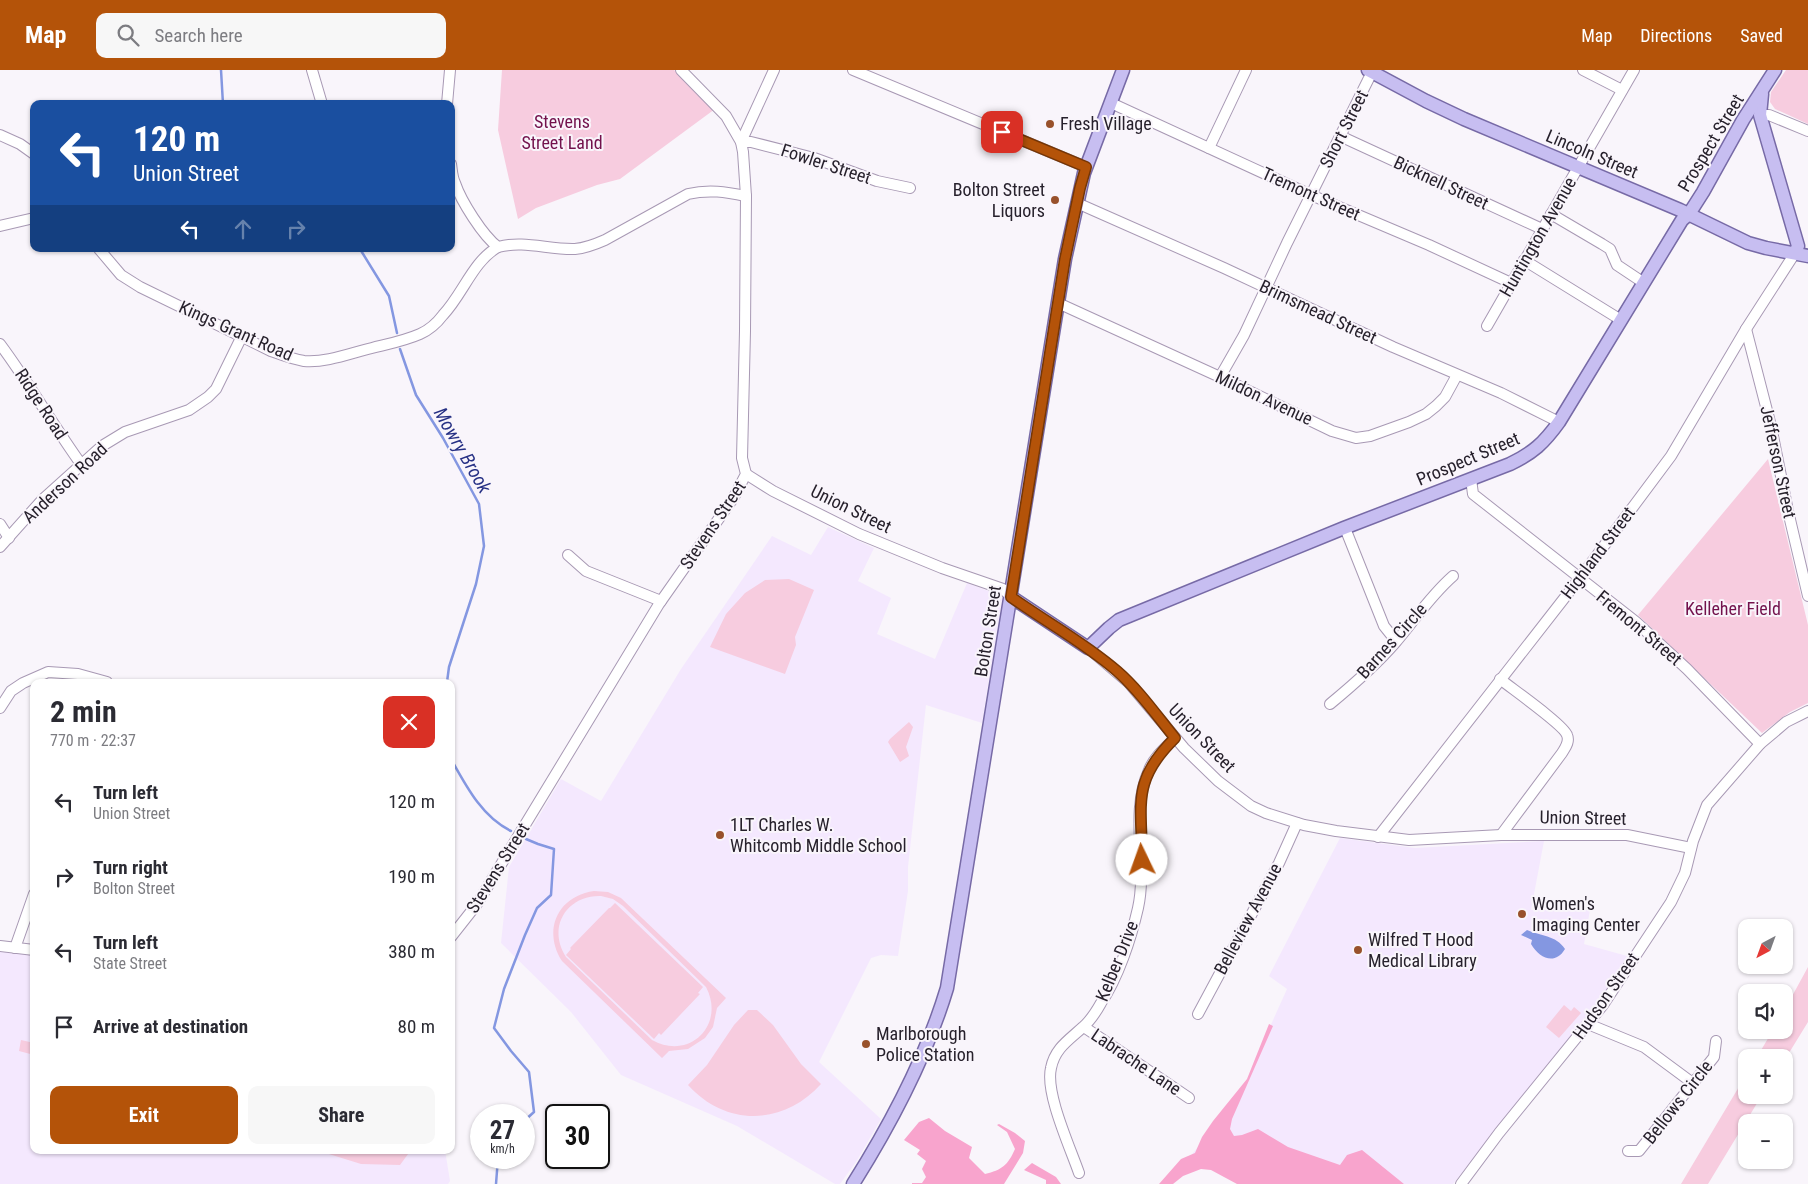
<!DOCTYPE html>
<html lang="en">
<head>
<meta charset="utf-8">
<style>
  :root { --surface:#fff; --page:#f7f7f7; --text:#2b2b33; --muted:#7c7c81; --accent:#b45309 }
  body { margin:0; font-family:"Roboto Condensed",sans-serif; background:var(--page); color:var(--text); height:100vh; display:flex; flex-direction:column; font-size:19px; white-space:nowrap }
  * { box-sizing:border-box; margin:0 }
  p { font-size:16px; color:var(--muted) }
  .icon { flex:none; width:28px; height:28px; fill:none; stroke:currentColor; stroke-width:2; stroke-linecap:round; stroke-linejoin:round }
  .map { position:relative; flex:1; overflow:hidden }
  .sheet { position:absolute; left:30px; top:609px; width:425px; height:475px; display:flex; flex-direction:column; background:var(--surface); border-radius:10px; box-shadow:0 1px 4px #0004 }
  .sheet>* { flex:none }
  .banner { position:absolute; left:30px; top:30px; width:425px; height:152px; border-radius:10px; box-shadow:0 1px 4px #0004; background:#1a4fa0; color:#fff; overflow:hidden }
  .needle { width:32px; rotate:221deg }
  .controls { position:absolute; left:1738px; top:849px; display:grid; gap:10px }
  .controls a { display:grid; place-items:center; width:55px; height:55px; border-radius:10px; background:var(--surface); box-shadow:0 1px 4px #0004; font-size:25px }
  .speed { position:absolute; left:470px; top:1034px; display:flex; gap:10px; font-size:25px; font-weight:700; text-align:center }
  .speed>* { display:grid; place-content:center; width:65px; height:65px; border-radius:50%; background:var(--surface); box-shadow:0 1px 4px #0004; line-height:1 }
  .speed small { font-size:12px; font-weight:400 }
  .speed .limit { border:2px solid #111; border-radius:8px; background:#fff; color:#111 }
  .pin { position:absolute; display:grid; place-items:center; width:42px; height:42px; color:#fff; margin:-21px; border-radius:10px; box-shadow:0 2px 8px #0006 }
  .me { position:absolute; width:55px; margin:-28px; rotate:357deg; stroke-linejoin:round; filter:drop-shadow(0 0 4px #0008) }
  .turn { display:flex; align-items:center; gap:18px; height:105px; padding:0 20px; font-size:22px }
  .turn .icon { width:65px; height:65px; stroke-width:2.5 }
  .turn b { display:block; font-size:35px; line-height:42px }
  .lanes { display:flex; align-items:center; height:48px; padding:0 20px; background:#0003; justify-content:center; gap:25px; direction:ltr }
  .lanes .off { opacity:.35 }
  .round { display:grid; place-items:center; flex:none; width:52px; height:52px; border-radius:10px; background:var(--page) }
  .summary { display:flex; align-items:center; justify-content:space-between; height:85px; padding:0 20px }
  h1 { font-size:30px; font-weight:700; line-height:38px }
  .primary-button { display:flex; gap:10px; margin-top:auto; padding:10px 20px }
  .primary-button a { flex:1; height:58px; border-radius:10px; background:var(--accent); color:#fff; font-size:20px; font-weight:700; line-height:58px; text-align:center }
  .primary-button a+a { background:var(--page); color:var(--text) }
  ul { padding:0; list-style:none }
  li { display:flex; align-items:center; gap:15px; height:75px; padding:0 20px }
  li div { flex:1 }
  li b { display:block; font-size:19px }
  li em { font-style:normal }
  header { display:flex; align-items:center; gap:30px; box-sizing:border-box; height:70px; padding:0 25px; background:var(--accent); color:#fff }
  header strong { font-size:24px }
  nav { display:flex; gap:28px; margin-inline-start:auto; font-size:18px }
  .search { width:350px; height:45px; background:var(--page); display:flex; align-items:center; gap:12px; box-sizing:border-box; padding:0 18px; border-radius:10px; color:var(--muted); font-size:19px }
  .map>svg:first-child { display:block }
  .built { fill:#f4e8fe }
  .green { fill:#f7ccdf; fill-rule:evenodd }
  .forest { fill:#f8a4cd }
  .water { fill:#8497e1 }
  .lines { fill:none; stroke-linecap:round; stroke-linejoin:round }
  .stream { stroke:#8497e1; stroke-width:2.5 }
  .minor-casing { stroke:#a899b4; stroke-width:12 }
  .major-casing { stroke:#776aa6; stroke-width:15 }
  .minor { stroke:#fff; stroke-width:10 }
  .major { stroke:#c7bef1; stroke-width:12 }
  .route-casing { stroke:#753606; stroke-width:12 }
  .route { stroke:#b45309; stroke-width:9 }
  .poi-dot { fill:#98512b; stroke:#f9f5fb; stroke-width:2 }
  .labels { text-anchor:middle; stroke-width:4; stroke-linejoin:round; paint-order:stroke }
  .park-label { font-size:18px; fill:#72114c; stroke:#f9f5fb }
  .poi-label { font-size:18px; fill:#27212c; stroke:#f9f5fb; text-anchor:start }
  .street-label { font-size:18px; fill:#27212c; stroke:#f9f5fb }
  .water-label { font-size:19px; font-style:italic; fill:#263084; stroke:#f9f5fb }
</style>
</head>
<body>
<header>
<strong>Map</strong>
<div class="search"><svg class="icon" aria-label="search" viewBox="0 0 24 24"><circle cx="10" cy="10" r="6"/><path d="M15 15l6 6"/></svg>Search here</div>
<nav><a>Map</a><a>Directions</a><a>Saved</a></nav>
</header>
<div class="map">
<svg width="1808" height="1114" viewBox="0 0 1808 1114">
  <rect width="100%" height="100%" fill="#f9f5fb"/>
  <!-- built -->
  <g class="built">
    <path d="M828,457L874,478L858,511L891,528L877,564L935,589L967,513L999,525L1002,529L982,653L926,635L908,797V821L898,886L881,885L871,888L819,992L881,1049L856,1092L840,1114H835L737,1056L621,1005L571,942L501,873L509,797L561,709L601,731L681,599L772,466L811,485Z"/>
    <path d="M1340,768L1415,778L1544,771L1531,840H1590L1584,874L1627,886L1609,916L1582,954L1453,1114H1247L1188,1089L1243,1022L1255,990L1287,919L1269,906Z"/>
    <path d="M0,880L34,884V1080H445L450,1111L448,1114H0Z"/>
  </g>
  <!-- green -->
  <g class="green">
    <path d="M502,0H674L715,39L620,109L597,115L536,138L518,149L498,60Z"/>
    <path d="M1786,0H1808V54L1775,39L1770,32L1771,22Z"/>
    <path d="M1768,389L1808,555V633L1790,642L1762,663L1638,545Z"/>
    <path d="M789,509L814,520L795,567L796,575L785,604L710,577L726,544L745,523L765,510Z"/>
    <path d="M909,652L913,657L906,677L909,686L900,692L888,672L890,669Z"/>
    <path d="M594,821L608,822L621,828L726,928L717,938L713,957L705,968L688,979L669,981L662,988L562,891C542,860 558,826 594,821ZM601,826L613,829L623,836L706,917C726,955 689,991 652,970L566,887C547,858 566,825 601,826Z"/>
    <path d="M615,833L703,917L698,923L700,924L661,965L659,963L654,969L566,885L571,879L570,878L609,838H610Z"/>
    <path d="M1808,897V952L1784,991V988L1757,987L1773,960H1784V941Z"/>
    <path d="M1564,935L1571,941L1574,937L1581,943L1559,968L1546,957Z"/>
    <path d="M748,940H757L773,955L801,994L821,1014C783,1056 726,1057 688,1015L707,995L734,955Z"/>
    <path d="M21,970L34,973V985L19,981Z"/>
    <path d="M1746,1005V1025H1762L1708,1114H1681Z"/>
    <path d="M316,1080H411L400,1095L361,1094Z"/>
  </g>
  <!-- forest -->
  <g class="forest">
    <path d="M1269,954L1273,956L1232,1049L1230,1059L1234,1066L1242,1065L1258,1059L1288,1077L1340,1095L1347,1085L1362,1080L1404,1114H1237L1211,1100L1201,1099L1183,1106L1173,1114H1159L1181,1089L1195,1083L1202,1067L1213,1051L1247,1009Z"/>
    <path d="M929,1048L945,1061L972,1077L969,1088L985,1104C1002,1100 1008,1095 1015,1079L1007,1062L997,1055L999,1054L1015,1063L1025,1071L1023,1083L1004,1114H912V1113H922L926,1107L922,1099L926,1091L917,1084L920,1080L904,1070L919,1052Z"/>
    <path d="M1032,1093L1056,1107L1061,1114H1046V1110L1024,1100Z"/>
  </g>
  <!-- water -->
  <path class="water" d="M1527,860C1540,866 1556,865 1565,879C1555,896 1539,888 1531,874L1532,870L1521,865Z"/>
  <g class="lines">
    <!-- stream -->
    <g class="stream">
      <path d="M221,0L223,34"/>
      <path d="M360,179L389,226L397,263"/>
      <path d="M400,279L416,325L443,368L479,434L484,476L476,514L449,597L447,612"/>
      <path d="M451,689C466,716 482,747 511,761"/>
      <path d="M524,1051L534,1042L529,1002L511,981L494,958L504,919L525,865L537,838L551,825L554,779L538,774L526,769"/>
      <path d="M496,1114L498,1088"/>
    </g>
    <defs>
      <g id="minor">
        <path d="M312,0L322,34"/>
        <path d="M774,0L741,72H751L814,88L877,111L910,118"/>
        <path d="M853,0L1086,97"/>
        <path d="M1583,0L1622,20"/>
        <path d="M1111,33L1311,125L1429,175L1511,213"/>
        <path d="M447,34L450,0"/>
        <path d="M1760,45H1769L1808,61"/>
        <path d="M0,65L20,74L34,84"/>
        <path d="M1340,66L1542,159"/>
        <path d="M1209,78L1246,0"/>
        <path d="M451,94C452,100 452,107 455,113C461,131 483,166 498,177C524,170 549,180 575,179C586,178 596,174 605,170L688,124C709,119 726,122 746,126"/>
        <path d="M1077,133L1224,198L1393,277L1501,323L1559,352"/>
        <path d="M1551,144L1602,174L1610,179L1617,195L1644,213"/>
        <path d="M0,156L34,148"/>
        <path d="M99,179L121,205L140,217L271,281C282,285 292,289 304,291C326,293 351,283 372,278C388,274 404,271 420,264C429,260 437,253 443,245C463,224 473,191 498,177"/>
        <path d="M1524,190L1621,250"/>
        <path d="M1058,233L1220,307L1332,361L1356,368L1370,366L1409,352L1426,344L1436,336L1445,327L1457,305"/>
        <path d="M1487,256L1634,0"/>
        <path d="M1746,259L1771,356L1788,441L1808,526"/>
        <path d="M0,274C29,313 53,355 81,394"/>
        <path d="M1220,307L1244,265L1287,173L1373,0"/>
        <path d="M746,404L773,421L859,464L942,498L1003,519L1011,527"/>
        <path d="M1471,409L1473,424L1636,552L1687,599L1760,674"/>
        <path d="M0,454L9,468"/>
        <path d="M1345,458L1384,556L1396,571"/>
        <path d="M0,477L42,430L102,376L125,362L189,340L208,327L216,319L242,266"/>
        <path d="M568,485L586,501L661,531"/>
        <path d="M1088,578L1129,613L1184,678L1218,711L1251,736L1266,743L1304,755L1336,761L1409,770L1501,765H1627L1691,778"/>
        <path d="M1500,609C1511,618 1564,655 1567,665C1570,672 1565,678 1562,683L1501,765"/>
        <path d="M1330,634C1353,615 1375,596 1395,573C1414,551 1430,526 1453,506"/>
        <path d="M0,638L11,621L23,613L48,602L78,604L107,612"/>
        <path d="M1378,767L1580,508L1671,386L1746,259L1795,183"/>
        <path d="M451,867L477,834L659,534L734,427L746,404L742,388L745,261L746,126L743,82L741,72L726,46L681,0"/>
        <path d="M0,876L34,880"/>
        <path d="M15,878L34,824"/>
        <path d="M1198,944L1279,793L1297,753"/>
        <path d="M1588,954L1644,977L1694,1014"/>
        <path d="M1084,957L1189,1028"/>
        <path d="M1628,1081H1639L1714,987L1716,971"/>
        <path d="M1079,1103C1070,1077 1045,1023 1051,998C1055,978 1069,970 1083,957C1090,951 1096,942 1101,933C1118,908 1131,869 1138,838C1148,793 1129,744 1149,700C1154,687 1165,678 1175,668"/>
        <path d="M1461,1114L1499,1063L1603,935L1671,832L1685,803L1693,771L1707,735L1760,674L1786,652L1808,641"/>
      </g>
      <g id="major">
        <path d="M1368,0L1426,31L1464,49L1680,140L1748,173L1766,178L1808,186"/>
        <path d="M1762,24L1760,45L1798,176L1795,183"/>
        <path d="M1011,527L1088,578L1109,558L1119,550L1344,458L1510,394C1533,383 1544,373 1559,352L1682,150L1689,144L1703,122L1743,50L1775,0"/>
        <path d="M853,1114C892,1052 926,988 947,918L1065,189L1084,103L1123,0"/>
      </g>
    </defs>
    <!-- minor casing -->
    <use href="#minor" class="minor-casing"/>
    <!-- major casing -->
    <use href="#major" class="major-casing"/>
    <!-- minor -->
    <use href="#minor" class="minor"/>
    <!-- major -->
    <use href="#major" class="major"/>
  </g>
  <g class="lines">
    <defs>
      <path id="route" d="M1002,62L1086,97L1080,118L1065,189L1011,527C1046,552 1085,573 1117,601C1139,620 1157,646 1175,668C1131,711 1142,734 1142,790"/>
    </defs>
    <!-- route casing -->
    <use href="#route" class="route-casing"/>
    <!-- route -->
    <use href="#route" class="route"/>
  </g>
  <!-- markers -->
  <g class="poi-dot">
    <circle cx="1050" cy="54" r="5"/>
    <circle cx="1055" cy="130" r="5"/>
    <circle cx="720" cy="765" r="5"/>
    <circle cx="1522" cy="844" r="5"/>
    <circle cx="1358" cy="880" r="5"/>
    <circle cx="866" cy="974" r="5"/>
  </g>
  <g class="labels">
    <!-- park labels -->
    <g class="park-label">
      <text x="562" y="58">Stevens<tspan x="562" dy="21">Street Land</tspan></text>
      <text x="1733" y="545">Kelleher Field</text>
    </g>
    <!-- poi labels -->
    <g class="poi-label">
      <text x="1060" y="60">Fresh Village</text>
      <text x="1045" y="126" text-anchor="end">Bolton Street<tspan x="1045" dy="21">Liquors</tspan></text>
      <text x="730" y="761">1LT Charles W.<tspan x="730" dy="21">Whitcomb Middle School</tspan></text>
      <text x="1532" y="840">Women's<tspan x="1532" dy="21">Imaging Center</tspan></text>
      <text x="1368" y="876">Wilfred T Hood<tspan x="1368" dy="21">Medical Library</tspan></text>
      <text x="876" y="970">Marlborough<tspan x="876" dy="21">Police Station</tspan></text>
    </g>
    <!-- street labels -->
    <g class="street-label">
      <text transform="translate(1344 59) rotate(-63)" y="6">Short Street</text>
      <text transform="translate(1711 73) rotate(-59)" y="6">Prospect Street</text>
      <text transform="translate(1592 84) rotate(23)" y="6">Lincoln Street</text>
      <text transform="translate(826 94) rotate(18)" y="6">Fowler Street</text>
      <text transform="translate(1441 113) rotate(25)" y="6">Bicknell Street</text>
      <text transform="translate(1311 124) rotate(24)" y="6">Tremont Street</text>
      <text transform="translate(1538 167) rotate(-60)" y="6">Huntington Avenue</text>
      <text transform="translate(1318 242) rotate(25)" y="6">Brimsmead Street</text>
      <text transform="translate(236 261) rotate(24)" y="6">Kings Grant Road</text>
      <text transform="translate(1264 328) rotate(25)" y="6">Mildon Avenue</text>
      <text transform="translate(41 334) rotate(57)" y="6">Ridge Road</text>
      <text transform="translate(1468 389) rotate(-23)" y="6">Prospect Street</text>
      <text transform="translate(1778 392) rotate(78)" y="6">Jefferson Street</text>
      <text transform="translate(65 413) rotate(-43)" y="6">Anderson Road</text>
      <text transform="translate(851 439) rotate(26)" y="6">Union Street</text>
      <text transform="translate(713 455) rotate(-56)" y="6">Stevens Street</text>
      <text transform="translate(1598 483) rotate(-53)" y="6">Highland Street</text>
      <text transform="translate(1639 558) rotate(40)" y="6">Fremont Street</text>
      <text transform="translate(988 561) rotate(-81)" y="6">Bolton Street</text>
      <text transform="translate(1392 571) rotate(-48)" y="6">Barnes Circle</text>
      <text transform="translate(1202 668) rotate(46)" y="6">Union Street</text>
      <text transform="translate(1583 748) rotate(1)" y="6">Union Street</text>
      <text transform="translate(498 798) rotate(-58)" y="6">Stevens Street</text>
      <text transform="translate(1248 849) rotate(-62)" y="6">Belleview Avenue</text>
      <text transform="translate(1117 891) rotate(-68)" y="6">Kelber Drive</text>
      <text transform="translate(1606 926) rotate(-55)" y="6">Hudson Street</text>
      <text transform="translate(1136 992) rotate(34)" y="6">Labrache Lane</text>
      <text transform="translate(1678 1032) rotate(-52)" y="6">Bellows Circle</text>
    </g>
    <!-- water labels -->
    <g class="water-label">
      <text transform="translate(463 380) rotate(60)" y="7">Mowry Brook</text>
    </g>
  </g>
</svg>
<div class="controls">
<a><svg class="needle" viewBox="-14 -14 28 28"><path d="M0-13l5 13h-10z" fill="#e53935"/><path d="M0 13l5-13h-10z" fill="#7c7c81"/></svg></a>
<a><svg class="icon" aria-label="sound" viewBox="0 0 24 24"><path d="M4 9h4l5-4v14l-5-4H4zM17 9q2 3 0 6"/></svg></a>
<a>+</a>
<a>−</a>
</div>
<div class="speed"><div>27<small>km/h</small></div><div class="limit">30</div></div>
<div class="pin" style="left:1002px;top:62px;background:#d93025"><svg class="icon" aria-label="arrive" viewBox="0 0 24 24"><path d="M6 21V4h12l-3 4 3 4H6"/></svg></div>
<svg class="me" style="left:1142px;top:790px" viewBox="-20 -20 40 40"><circle r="19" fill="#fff"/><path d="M0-13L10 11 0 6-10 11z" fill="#b45309"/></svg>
<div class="banner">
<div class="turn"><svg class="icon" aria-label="left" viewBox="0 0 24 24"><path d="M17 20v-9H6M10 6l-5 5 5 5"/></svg><div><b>120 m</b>Union Street</div></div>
<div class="lanes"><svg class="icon" aria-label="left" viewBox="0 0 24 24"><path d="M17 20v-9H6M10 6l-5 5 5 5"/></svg><svg class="icon off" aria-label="ahead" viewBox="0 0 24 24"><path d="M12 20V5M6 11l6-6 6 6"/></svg><svg class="icon off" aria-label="right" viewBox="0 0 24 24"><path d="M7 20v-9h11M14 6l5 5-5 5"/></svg></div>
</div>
<section class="sheet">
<div class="summary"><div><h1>2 min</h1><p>770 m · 22:37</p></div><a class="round" style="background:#d93025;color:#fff"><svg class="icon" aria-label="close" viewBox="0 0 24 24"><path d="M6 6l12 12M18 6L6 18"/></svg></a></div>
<ul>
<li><svg class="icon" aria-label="left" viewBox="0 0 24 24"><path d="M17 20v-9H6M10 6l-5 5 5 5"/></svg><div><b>Turn left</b><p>Union Street</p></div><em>120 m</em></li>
<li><svg class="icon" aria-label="right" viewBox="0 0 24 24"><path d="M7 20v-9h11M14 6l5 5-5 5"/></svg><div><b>Turn right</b><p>Bolton Street</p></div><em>190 m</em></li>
<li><svg class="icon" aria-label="left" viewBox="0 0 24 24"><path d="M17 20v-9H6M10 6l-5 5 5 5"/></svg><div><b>Turn left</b><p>State Street</p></div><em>380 m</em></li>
<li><svg class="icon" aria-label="arrive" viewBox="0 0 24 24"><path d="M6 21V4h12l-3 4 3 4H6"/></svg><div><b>Arrive at destination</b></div><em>80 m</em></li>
</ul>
<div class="primary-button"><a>Exit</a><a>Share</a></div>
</section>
</div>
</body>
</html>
